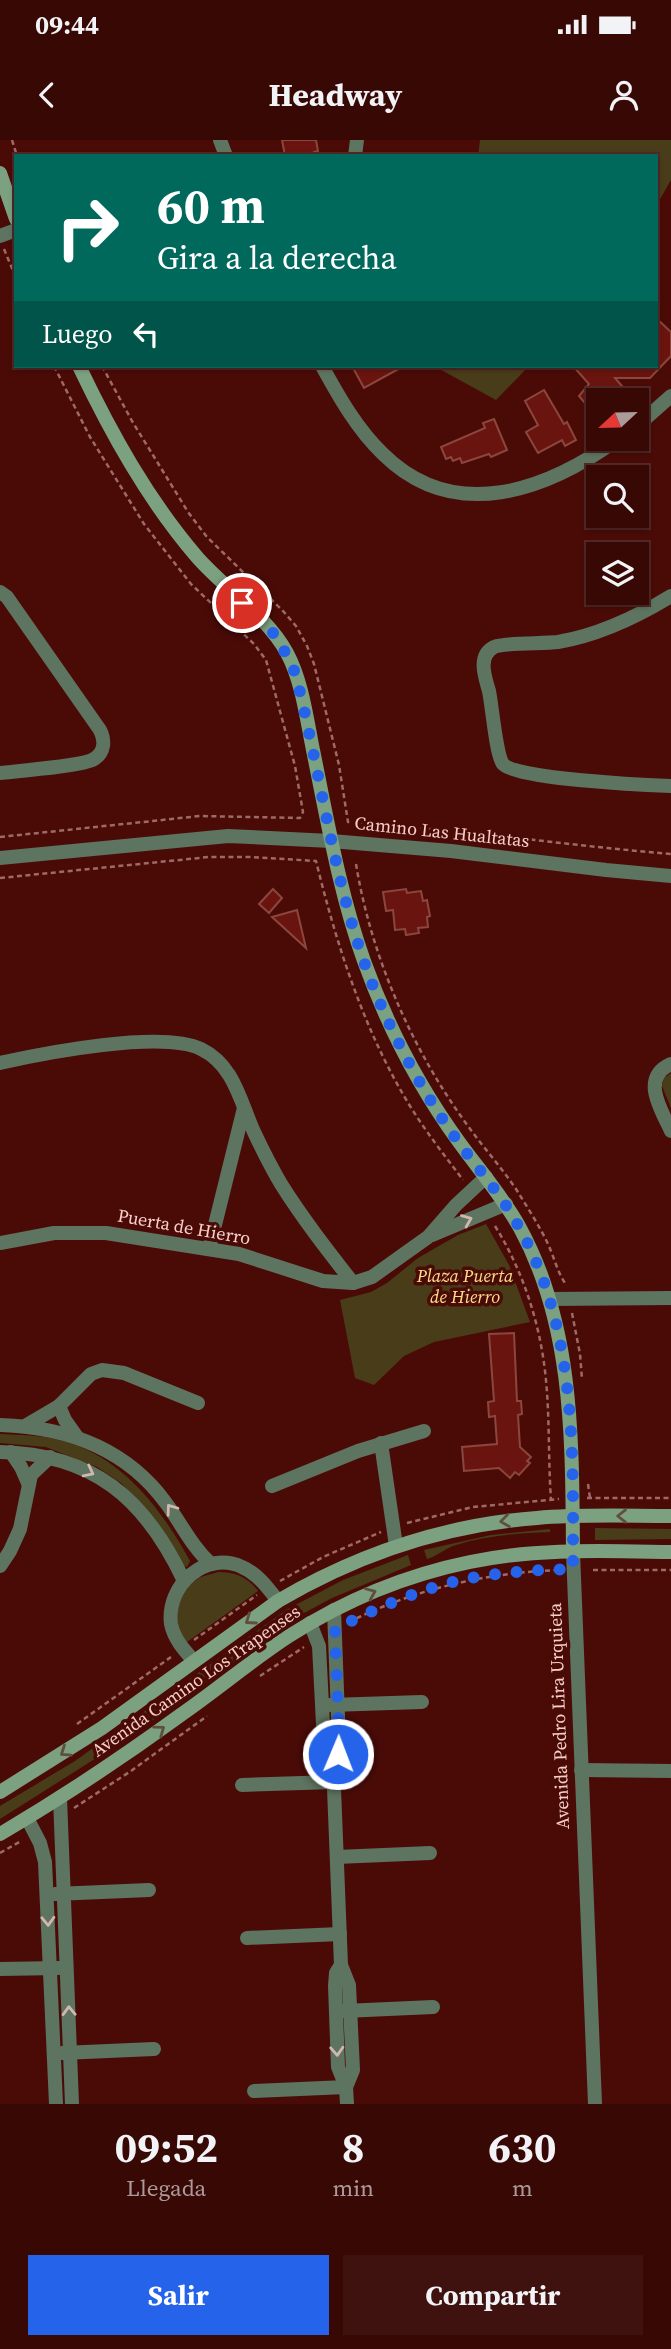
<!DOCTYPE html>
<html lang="es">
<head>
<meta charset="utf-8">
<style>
  :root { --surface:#380805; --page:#3f110f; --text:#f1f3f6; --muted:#ab9a9a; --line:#522927; --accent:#2563eb }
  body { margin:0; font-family:"Source Serif 4",serif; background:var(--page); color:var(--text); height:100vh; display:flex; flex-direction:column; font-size:26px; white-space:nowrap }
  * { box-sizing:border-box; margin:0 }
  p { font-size:23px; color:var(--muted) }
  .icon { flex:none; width:38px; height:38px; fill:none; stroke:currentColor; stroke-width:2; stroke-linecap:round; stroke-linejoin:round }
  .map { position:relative; height:1964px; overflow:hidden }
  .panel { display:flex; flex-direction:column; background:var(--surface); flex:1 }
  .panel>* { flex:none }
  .banner { position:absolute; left:14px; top:14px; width:644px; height:214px; border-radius:0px; box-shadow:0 2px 5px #0004,0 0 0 2px var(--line); background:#00695c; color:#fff; overflow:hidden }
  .needle { width:46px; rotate:248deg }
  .tools { position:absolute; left:586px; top:248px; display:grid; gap:14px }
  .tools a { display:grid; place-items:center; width:63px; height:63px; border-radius:0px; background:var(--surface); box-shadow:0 2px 5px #0004,0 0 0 2px var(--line); font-size:35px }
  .pin { position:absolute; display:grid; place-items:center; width:60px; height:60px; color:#fff; margin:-30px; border:4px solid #fff; border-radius:50%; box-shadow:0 2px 7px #0007 }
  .me { position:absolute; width:77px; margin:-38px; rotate:1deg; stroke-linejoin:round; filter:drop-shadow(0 0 5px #0008) }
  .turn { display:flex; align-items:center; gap:24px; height:147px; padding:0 28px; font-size:32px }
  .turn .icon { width:91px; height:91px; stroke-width:2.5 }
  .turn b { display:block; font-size:49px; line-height:60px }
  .then { display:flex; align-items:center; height:66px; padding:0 28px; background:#0003; gap:14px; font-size:26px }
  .eta { display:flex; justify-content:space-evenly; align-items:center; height:119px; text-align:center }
  .eta b { font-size:42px; font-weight:700; line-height:49px }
  .primary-button { display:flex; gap:14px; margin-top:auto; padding:14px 28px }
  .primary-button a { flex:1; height:80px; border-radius:0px; background:var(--accent); color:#fff; font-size:28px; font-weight:700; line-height:80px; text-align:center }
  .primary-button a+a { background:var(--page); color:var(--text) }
  .status { display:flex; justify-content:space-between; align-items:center; height:49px; padding:0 35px; background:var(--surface); direction:ltr }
  .status svg { height:19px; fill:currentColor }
  header { display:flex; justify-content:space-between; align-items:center; height:91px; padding:0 28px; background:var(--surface); font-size:32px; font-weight:700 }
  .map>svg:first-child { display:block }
  .green { fill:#493c19 }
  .building { fill:#69140f; stroke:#8b473e; stroke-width:2 }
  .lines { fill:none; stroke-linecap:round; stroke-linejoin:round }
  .path { stroke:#9e6a65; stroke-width:2.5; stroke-dasharray:5 3.5; stroke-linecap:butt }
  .minor { stroke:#5d7460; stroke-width:14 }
  .tertiary { stroke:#5d7460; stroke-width:14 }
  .secondary { stroke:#7ba181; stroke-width:14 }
  .oneway { stroke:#d0b8ae }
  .oneway2 { stroke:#604e3e }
  .route { stroke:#2563eb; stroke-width:12; stroke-dasharray:0 21.6 }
  .labels { text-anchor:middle; stroke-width:7; stroke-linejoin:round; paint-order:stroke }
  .street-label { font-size:18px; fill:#f7cec8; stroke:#4a0b07 }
  .park-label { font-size:18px; font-style:italic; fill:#fddd8a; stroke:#4a0b07 }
</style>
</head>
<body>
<div class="status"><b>09:44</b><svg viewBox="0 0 49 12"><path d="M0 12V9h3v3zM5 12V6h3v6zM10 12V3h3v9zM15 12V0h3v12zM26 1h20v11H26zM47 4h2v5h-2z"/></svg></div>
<header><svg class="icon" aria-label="back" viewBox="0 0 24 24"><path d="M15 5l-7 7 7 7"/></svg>Headway<svg class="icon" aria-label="person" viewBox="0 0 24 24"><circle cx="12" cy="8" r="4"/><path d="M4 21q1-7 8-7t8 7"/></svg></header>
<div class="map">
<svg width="671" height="1964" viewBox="0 0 671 1964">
  <rect width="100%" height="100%" fill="#4a0b07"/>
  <!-- green -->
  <g class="green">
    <path d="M480,0H671V40L656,66V16H478Z"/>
    <path d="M434,226H529L496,260Z"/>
    <path d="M671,933V968L662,946L664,938Z"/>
    <path d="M486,1084L509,1125L530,1182L434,1202L404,1216L374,1245L355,1238L340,1160L371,1152L387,1143L418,1118L458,1095Z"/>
    <path d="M0,1294C20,1295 40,1295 59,1300C121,1315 161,1368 190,1421L187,1427L181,1425L146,1369L121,1343L97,1327L46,1307L0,1303Z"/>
    <path d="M595,1388L671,1389V1399L595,1400Z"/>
    <path d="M550,1389V1392C518,1393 486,1396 456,1405C445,1408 438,1416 427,1419L424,1410L491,1395Z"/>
    <path d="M408,1415L411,1425L332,1458L291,1480L131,1596L0,1679V1666L75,1621L286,1470L343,1440Z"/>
    <path d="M218,1432C236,1432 247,1437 258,1451L187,1502C168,1483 179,1449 201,1437C206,1435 213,1434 218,1432Z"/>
  </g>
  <!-- building -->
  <g class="building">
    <path d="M282,0H316L318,11L314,12L315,16H285Z"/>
    <path d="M656,178L671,192V216L650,238H615L628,253L619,261H610L606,256L590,269L579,256L589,244L573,226H656Z"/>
    <path d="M352,226H404L364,248Z"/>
    <path d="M544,250L564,284L567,282L576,300L565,306L562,300L538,313L526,292L538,285L525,261Z"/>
    <path d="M494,279L507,310L491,317L489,314L462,323L460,318L453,321L451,317L446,319L441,307L485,288L483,283Z"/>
    <path d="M273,749L282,758L269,773L259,764Z"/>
    <path d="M406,749L407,753L421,751L423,761L427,760L430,776L427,777L428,787L418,788L419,793L406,795L405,789L395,790L393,770L386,771L383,752Z"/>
    <path d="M297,770L306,808L272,777Z"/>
    <path d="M514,1193L517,1261H521L522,1274L518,1275L520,1307L531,1317L527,1321L530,1323L519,1335L515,1332L510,1338L499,1328L464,1331L462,1307L497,1304L495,1276L489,1277L488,1262L494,1261L489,1194Z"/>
  </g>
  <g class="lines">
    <!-- path -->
    <g class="path">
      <path d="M12,0L17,16"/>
      <path d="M4,109L16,138"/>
      <path d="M102,226L132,281L188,372L207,397L283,471L296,486L307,506L314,524L339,625L348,682C456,689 563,705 671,714"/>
      <path d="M0,697L200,676L300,678L303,672L295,626L266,520L254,504L191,444L144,384L90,297L54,226"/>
      <path d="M356,724C371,816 412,910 468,986C483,1007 501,1027 516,1049C527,1067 539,1085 548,1104C554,1117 557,1131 565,1143"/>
      <path d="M0,738L209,717H249L316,721C337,806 364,891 410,966C426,992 445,1016 463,1040"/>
      <path d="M495,1086C522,1129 539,1180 545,1231C550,1273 548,1317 551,1360"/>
      <path d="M572,1173L580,1214L582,1239"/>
      <path d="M588,1344L590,1358"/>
      <path d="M587,1358H671"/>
      <path d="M407,1383L473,1367L559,1359"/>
      <path d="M593,1430H671"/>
      <path d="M280,1441L323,1417L381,1392"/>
      <path d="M349,1482C415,1449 485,1433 558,1430"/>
      <path d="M194,1500L257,1455"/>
      <path d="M260,1536L304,1507"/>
      <path d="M77,1584L171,1517"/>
      <path d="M74,1668L131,1631L207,1576"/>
      <path d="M0,1713L21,1701"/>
    </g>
    <!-- minor -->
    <g class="minor">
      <path d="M220,0L226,16"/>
      <path d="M355,16L357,0"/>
      <path d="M0,96L16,90"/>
      <path d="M322,226C339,257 357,289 383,314C455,385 547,350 618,299"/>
      <path d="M637,286L671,256"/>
      <path d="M0,452L7,457L100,590C105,600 105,612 94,619C83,626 18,631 0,633"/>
      <path d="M671,456C635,478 599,495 558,502C543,504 505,502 494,507C477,516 485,537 489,551C492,565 496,615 503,624C515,639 645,645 671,646"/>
      <path d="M0,923C44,913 162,890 201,909C234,925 240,961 254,992C262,1009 271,1027 281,1044C303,1079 328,1111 353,1143"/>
      <path d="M671,924C640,938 661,969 671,991"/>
      <path d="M432,1095L506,1064"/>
      <path d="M0,1103L54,1093H106L239,1114L323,1141L353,1143L372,1137L428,1097L456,1065L486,1037"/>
      <path d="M209,1109L244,968"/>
      <path d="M550,1159L671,1158"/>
      <path d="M59,1266L65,1280L77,1297"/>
      <path d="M0,1285C66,1287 126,1308 166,1363C181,1383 192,1407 211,1424"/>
      <path d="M25,1286L59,1266L91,1234L102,1230L124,1233L198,1263"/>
      <path d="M381,1303L396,1406"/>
      <path d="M0,1312C93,1314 145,1358 184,1441"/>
      <path d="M11,1312L21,1327L28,1343"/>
      <path d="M272,1346L358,1311L424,1291"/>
      <path d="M573,1412L595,1964"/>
      <path d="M0,1426L10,1411L20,1389L31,1335L50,1317"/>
      <path d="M334,1470L339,1603L338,1614L333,1623L341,1825L349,1845L353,1930L346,1947"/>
      <path d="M310,1483L319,1506L324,1604L327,1616L333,1623"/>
      <path d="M194,1521C184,1510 174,1499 171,1484C166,1445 206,1410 242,1427C258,1434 268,1448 278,1461"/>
      <path d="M330,1565L422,1562"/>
      <path d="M581,1630L671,1631"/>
      <path d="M242,1645L334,1642"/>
      <path d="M60,1658L72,1964"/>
      <path d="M27,1678L40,1703L45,1722L56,1964"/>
      <path d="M337,1717L430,1713"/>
      <path d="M55,1754L149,1750"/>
      <path d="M247,1798L340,1794"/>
      <path d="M341,1825L336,1833L335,1846L338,1927L346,1947L347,1964"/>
      <path d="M0,1829L59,1828"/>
      <path d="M344,1871L433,1867"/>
      <path d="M62,1913L154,1909"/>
      <path d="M254,1951L346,1947"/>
    </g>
    <!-- tertiary -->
    <path class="tertiary" d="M0,718L228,696L331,701L451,711L606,730L671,736"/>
    <!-- secondary -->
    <g class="secondary">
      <path d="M0,33L16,79"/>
      <path d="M79,226C111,293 148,360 197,417C224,448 267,476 287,513C303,543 307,582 314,615C328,684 340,754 364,821C387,885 419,947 459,1002C480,1031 503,1057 520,1088C574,1187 572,1302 573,1412"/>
      <path d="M0,1652L102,1588L278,1461C358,1414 444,1385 537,1378C581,1374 626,1376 671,1376"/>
      <path d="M0,1694C63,1657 123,1617 182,1574C218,1549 252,1520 289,1496C344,1461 406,1435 470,1422C536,1408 604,1411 671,1412"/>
    </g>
  </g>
  <!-- one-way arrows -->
  <defs><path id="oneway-chevron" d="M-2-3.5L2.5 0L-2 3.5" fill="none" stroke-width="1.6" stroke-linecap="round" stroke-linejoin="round" transform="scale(1.75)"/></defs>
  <g class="oneway">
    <use href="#oneway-chevron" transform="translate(467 1080) rotate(-22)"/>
    <use href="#oneway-chevron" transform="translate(89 1332) rotate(27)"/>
    <use href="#oneway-chevron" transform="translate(171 1369) rotate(-126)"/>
    <use href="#oneway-chevron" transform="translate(48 1781) rotate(88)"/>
    <use href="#oneway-chevron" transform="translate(69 1871) rotate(-92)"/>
    <use href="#oneway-chevron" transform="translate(337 1911) rotate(87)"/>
  </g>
  <g class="oneway2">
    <use href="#oneway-chevron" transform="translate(622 1376) rotate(-180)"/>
    <use href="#oneway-chevron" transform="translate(505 1381) rotate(172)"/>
    <use href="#oneway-chevron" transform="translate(371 1453) rotate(-23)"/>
    <use href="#oneway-chevron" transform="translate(250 1480) rotate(145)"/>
    <use href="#oneway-chevron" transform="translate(160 1590) rotate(-36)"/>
    <use href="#oneway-chevron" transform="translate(65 1612) rotate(146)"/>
  </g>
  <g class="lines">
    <!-- route -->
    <path class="route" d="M242,463L274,494L292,524C302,555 308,589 315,621C331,699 345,777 375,851C397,904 425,956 459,1003C480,1031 503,1057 520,1089C577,1191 573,1315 573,1429C536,1430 497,1432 461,1440C417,1450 375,1469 335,1489L339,1603L338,1614"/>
  </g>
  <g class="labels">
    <!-- street labels -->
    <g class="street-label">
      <text transform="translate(442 692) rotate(6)" y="6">Camino Las Hualtatas</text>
      <text transform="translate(184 1087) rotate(10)" y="6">Puerta de Hierro</text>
      <text transform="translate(196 1541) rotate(-35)" y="6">Avenida Camino Los Trapenses</text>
      <text transform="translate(559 1576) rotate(-92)" y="6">Avenida Pedro Lira Urquieta</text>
    </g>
    <!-- park labels -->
    <g class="park-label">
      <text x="465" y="1142">Plaza Puerta<tspan x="465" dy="21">de Hierro</tspan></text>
    </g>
  </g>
</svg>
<div class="tools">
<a><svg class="needle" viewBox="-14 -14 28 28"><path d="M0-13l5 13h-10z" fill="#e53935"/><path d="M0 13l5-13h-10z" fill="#ab9a9a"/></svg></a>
<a><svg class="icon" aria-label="search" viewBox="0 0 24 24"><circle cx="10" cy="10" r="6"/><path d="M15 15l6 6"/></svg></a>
<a><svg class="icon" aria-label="layers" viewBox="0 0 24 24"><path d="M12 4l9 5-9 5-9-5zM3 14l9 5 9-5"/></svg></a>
</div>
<div class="pin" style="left:242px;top:463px;background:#d93025"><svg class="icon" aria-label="arrive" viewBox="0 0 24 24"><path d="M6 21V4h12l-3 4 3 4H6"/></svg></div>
<svg class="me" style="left:338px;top:1614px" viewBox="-20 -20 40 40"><circle r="17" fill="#2563eb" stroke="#fff" stroke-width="3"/><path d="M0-11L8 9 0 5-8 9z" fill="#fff"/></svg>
<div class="banner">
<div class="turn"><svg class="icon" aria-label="right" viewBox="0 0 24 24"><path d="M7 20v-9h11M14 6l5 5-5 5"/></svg><div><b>60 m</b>Gira a la derecha</div></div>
<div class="then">Luego<svg class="icon" aria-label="left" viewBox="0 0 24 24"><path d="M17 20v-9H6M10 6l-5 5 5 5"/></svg></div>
</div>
</div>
<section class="panel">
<div class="eta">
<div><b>09:52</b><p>Llegada</p></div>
<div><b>8</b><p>min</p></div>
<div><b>630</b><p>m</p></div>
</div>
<div class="primary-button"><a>Salir</a><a>Compartir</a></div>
</section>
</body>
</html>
